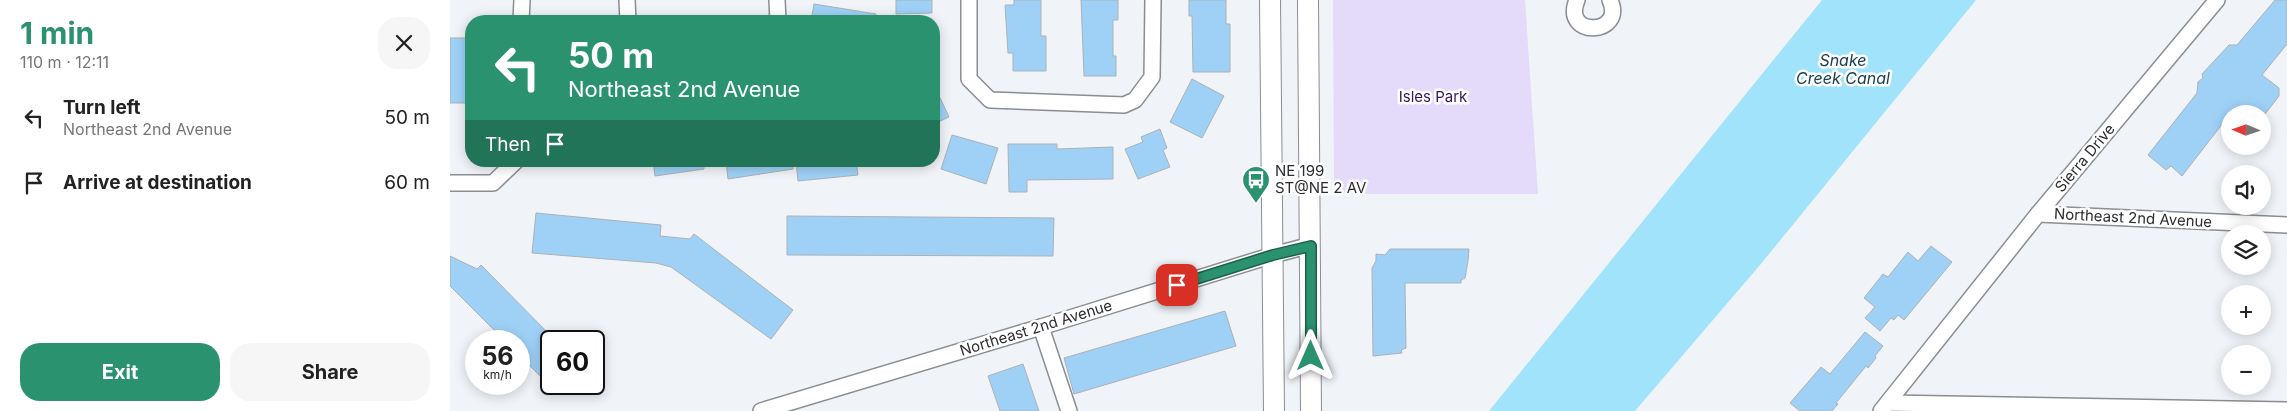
<!DOCTYPE html>
<html lang="en">
<head>
<meta charset="utf-8">
<style>
  :root { --surface:#fff; --page:#f6f6f6; --text:#222; --muted:#767676; --accent:#2b926f }
  body { margin:0; font-family:Inter,sans-serif; background:var(--page); color:var(--text); height:100vh; display:flex; flex-direction:column; font-size:19px; white-space:nowrap }
  * { box-sizing:border-box; margin:0 }
  p { font-size:16px; color:var(--muted) }
  .icon { flex:none; width:28px; height:28px; fill:none; stroke:currentColor; stroke-width:2; stroke-linecap:round; stroke-linejoin:round }
  .map { position:relative; flex:1; overflow:hidden }
  .side { display:flex; flex-direction:column; background:var(--surface); width:450px }
  .side>* { flex:none }
  .hud { position:absolute; left:15px; top:15px; width:475px; height:152px; border-radius:20px; box-shadow:0 2px 12px #0003; background:#2b926f; color:#fff; overflow:hidden }
  .needle { width:32px; rotate:272deg }
  .tools { position:absolute; left:1771px; top:105px; display:grid; gap:10px }
  .tools a { display:grid; place-items:center; width:50px; height:50px; border-radius:50%; background:var(--surface); box-shadow:0 2px 12px #0003; font-size:25px }
  .speed { position:absolute; left:15px; top:330px; display:flex; gap:10px; font-size:25px; font-weight:700; text-align:center }
  .speed>* { display:grid; place-content:center; width:65px; height:65px; border-radius:50%; background:var(--surface); box-shadow:0 2px 12px #0003; line-height:1 }
  .speed small { font-size:12px; font-weight:400 }
  .speed .limit { border:2px solid #111; border-radius:8px; background:#fff; color:#111 }
  .pin { position:absolute; display:grid; place-items:center; width:42px; height:42px; color:#fff; margin:-21px; border-radius:10px; box-shadow:0 2px 8px #0006 }
  .me { position:absolute; width:55px; margin:-28px; rotate:0deg; stroke-linejoin:round; filter:drop-shadow(0 0 4px #0008) }
  .turn { display:flex; align-items:center; gap:18px; height:105px; padding:0 20px; font-size:22px }
  .turn .icon { width:65px; height:65px; stroke-width:2.5 }
  .turn b { display:block; font-size:35px; line-height:42px }
  .then { display:flex; align-items:center; height:48px; padding:0 20px; background:#0003; gap:10px; font-size:19px }
  .round { display:grid; place-items:center; flex:none; width:52px; height:52px; border-radius:20px; background:var(--page) }
  .overview { display:flex; align-items:center; justify-content:space-between; height:85px; padding:0 20px }
  h1 { font-size:30px; font-weight:700; line-height:38px; color:var(--accent) }
  .button { display:flex; gap:10px; margin-top:auto; padding:10px 20px }
  .button a { flex:1; height:58px; border-radius:20px; background:var(--accent); color:#fff; font-size:20px; font-weight:700; line-height:58px; text-align:center }
  .button a+a { background:var(--page); color:var(--text) }
  ul { padding:0; list-style:none }
  li { display:flex; align-items:center; gap:15px; height:65px; padding:0 20px }
  li div { flex:1 }
  li b { display:block; font-size:19px }
  li em { font-style:normal }
  main { display:flex; flex:1; min-height:0 }
  .map>svg:first-child { display:block }
  .green { fill:#e4dbfa }
  .water { fill:#a1e3fb }
  .building { fill:#9fd1f7; stroke:#acb1b5 }
  .lines { fill:none; stroke-linecap:round; stroke-linejoin:round }
  .minor-casing { stroke:#8a8d91; stroke-width:18 }
  .major-casing { stroke:#8a8d91; stroke-width:22 }
  .minor { stroke:#fff; stroke-width:15 }
  .major { stroke:#fff; stroke-width:20 }
  .route-casing { stroke:#1c5f48; stroke-width:12 }
  .route { stroke:#2b926f; stroke-width:9 }
  .labels { text-anchor:middle; stroke-width:5; stroke-linejoin:round; paint-order:stroke }
  .park-label { font-size:15px; fill:#36165f; stroke:#fff }
  .street-label { font-size:15px; fill:#2c2d2f; stroke:#fff }
  .poi-label { font-size:15px; fill:#2c2d2f; stroke:#fff; text-anchor:start }
  .water-label { font-size:16px; font-style:italic; fill:#1a414e; stroke:#fff }
</style>
</head>
<body>
<main>
<section class="side">
<div class="overview"><div><h1>1 min</h1><p>110 m · 12:11</p></div><a class="round"><svg class="icon" aria-label="close" viewBox="0 0 24 24"><path d="M6 6l12 12M18 6L6 18"/></svg></a></div>
<ul>
<li><svg class="icon" aria-label="left" viewBox="0 0 24 24"><path d="M17 20v-9H6M10 6l-5 5 5 5"/></svg><div><b>Turn left</b><p>Northeast 2nd Avenue</p></div><em>50 m</em></li>
<li><svg class="icon" aria-label="arrive" viewBox="0 0 24 24"><path d="M6 21V4h12l-3 4 3 4H6"/></svg><div><b>Arrive at destination</b></div><em>60 m</em></li>
</ul>
<div class="button"><a>Exit</a><a>Share</a></div>
</section>
<div class="map">
<svg width="1837" height="411" viewBox="0 0 1837 411">
  <rect width="100%" height="100%" fill="#f0f4f9"/>
  <!-- green -->
  <path class="green" d="M883,0H1075L1088,194H884Z"/>
  <!-- water -->
  <path class="water" d="M1372,0H1526L1310,265L1185,411H1039Z"/>
  <!-- building -->
  <g class="building">
    <path d="M446,0H482V13L446,14Z"/>
    <path d="M564,0H591V36H596V71H563V53H558L555,5H564Z"/>
    <path d="M631,0H668V20H663V56H666V76H634Z"/>
    <path d="M739,0H776V24H780V72H743L742,16H739Z"/>
    <path d="M1825,0H1837V44L1812,75L1829,88V96L1815,114H1780L1732,176L1721,166L1716,170L1698,155L1747,93L1748,82L1753,78L1752,74L1779,45H1787Z"/>
    <path d="M364,4L426,14L425,21H361Z"/>
    <path d="M0,38H21V98H16V103H0Z"/>
    <path d="M742,79L774,96L752,138L720,122Z"/>
    <path d="M484,85L499,117L484,124Z"/>
    <path d="M710,129L717,148L713,150L720,167L688,179L675,149L693,142L691,137Z"/>
    <path d="M502,135L548,148L536,184L491,169Z"/>
    <path d="M558,144H607V149L663,147V179L577,180V192H559Z"/>
    <path d="M203,161H254V169L205,176Z"/>
    <path d="M276,161H343V169L278,179Z"/>
    <path d="M346,161H406L408,175L348,181Z"/>
    <path d="M86,213L211,225L210,236L240,239L244,234L343,310L321,339L221,267L206,263L82,253Z"/>
    <path d="M337,216L604,218L603,256L337,255Z"/>
    <path d="M1481,246L1502,262L1454,320L1448,315L1444,320L1441,318L1430,331L1415,318L1425,307L1414,298L1433,274L1438,277L1458,252L1468,261Z"/>
    <path d="M940,249H1019L1018,261L1015,278L1011,280V283H955L956,348L951,350L952,353L923,356L922,268L926,261V254L935,255Z"/>
    <path d="M0,256L27,269L31,265L101,336V370L92,378L69,355V341H55L0,286Z"/>
    <path d="M775,311L786,346L624,394L614,358Z"/>
    <path d="M1415,332L1433,346L1425,356L1426,358L1418,368L1416,366L1386,403L1388,404L1382,411H1350L1340,403L1371,367L1380,374Z"/>
    <path d="M573,364L589,411H550L538,376Z"/>
  </g>
  <g class="lines">
    <defs>
      <g id="minor">
        <path d="M177,0L178,21"/>
        <path d="M327,0L328,21"/>
        <path d="M519,0V79L540,100L674,105L685,100L702,77L703,0"/>
        <path d="M1127,0C1111,38 1176,36 1160,0"/>
        <path d="M71,21L72,0"/>
        <path d="M0,183H43L66,161"/>
        <path d="M1588,214L1837,225"/>
        <path d="M591,327L619,411"/>
        <path d="M1438,403L1837,410"/>
        <path d="M311,411L591,327L823,255L861,245"/>
        <path d="M1431,411L1588,214L1767,0"/>
      </g>
      <g id="major">
        <path d="M820,0L824,411"/>
        <path d="M858,0L861,411"/>
      </g>
    </defs>
    <!-- minor casing -->
    <use href="#minor" class="minor-casing"/>
    <!-- major casing -->
    <use href="#major" class="major-casing"/>
    <!-- minor -->
    <use href="#minor" class="minor"/>
    <!-- major -->
    <use href="#major" class="major"/>
  </g>
  <g class="lines">
    <defs>
      <path id="route" d="M727,285L823,255L861,246V356"/>
    </defs>
    <!-- route casing -->
    <use href="#route" class="route-casing"/>
    <!-- route -->
    <use href="#route" class="route"/>
  </g>
  <!-- icons -->
  <defs>
    <symbol id="bus-pin" viewBox="-11 -11 22 30"><path d="M0 17L-7.5 6A9.5 9.5 0 1 1 7.5 6Z" fill="#2b926f" stroke="#fff"/><path d="M-5-6H5V4H4V6H2V4H-2V6H-4V4H-5ZM-3.5-4V0h7V-4ZM-3.5 1.2v1.5H-2V1.2ZM2 1.2v1.5H3.5V1.2Z" fill="#fff"/></symbol>
  </defs>
  <g fill-rule="evenodd">
    <use href="#bus-pin" x="790" y="164" width="32" height="43"/>
  </g>
  <g class="labels">
    <!-- park labels -->
    <g class="park-label">
      <text x="983" y="102">Isles Park</text>
    </g>
    <!-- street labels -->
    <g class="street-label">
      <text transform="translate(1635 158) rotate(-50)" y="5">Sierra Drive</text>
      <text transform="translate(1683 218) rotate(3)" y="5">Northeast 2nd Avenue</text>
      <text transform="translate(586 328) rotate(-17)" y="5">Northeast 2nd Avenue</text>
    </g>
    <!-- poi labels -->
    <g class="poi-label">
      <text x="825" y="176">NE 199<tspan x="825" dy="17">ST@NE 2 AV</tspan></text>
    </g>
    <!-- water labels -->
    <g class="water-label">
      <text x="1393" y="66">Snake<tspan x="1393" dy="18">Creek Canal</tspan></text>
    </g>
  </g>
</svg>
<div class="tools">
<a><svg class="needle" viewBox="-14 -14 28 28"><path d="M0-13l5 13h-10z" fill="#e53935"/><path d="M0 13l5-13h-10z" fill="#767676"/></svg></a>
<a><svg class="icon" aria-label="sound" viewBox="0 0 24 24"><path d="M4 9h4l5-4v14l-5-4H4zM17 9q2 3 0 6"/></svg></a>
<a><svg class="icon" aria-label="layers" viewBox="0 0 24 24"><path d="M12 4l9 5-9 5-9-5zM3 14l9 5 9-5"/></svg></a>
<a>+</a>
<a>−</a>
</div>
<div class="speed"><div>56<small>km/h</small></div><div class="limit">60</div></div>
<div class="pin" style="left:727px;top:285px;background:#d93025"><svg class="icon" aria-label="arrive" viewBox="0 0 24 24"><path d="M6 21V4h12l-3 4 3 4H6"/></svg></div>
<svg class="me" style="left:861px;top:356px" viewBox="-20 -20 40 40"><path d="M0-17L14 15 0 8-14 15z" fill="#2b926f" stroke="#fff" stroke-width="4"/></svg>
<div class="hud">
<div class="turn"><svg class="icon" aria-label="left" viewBox="0 0 24 24"><path d="M17 20v-9H6M10 6l-5 5 5 5"/></svg><div><b>50 m</b>Northeast 2nd Avenue</div></div>
<div class="then">Then<svg class="icon" aria-label="arrive" viewBox="0 0 24 24"><path d="M6 21V4h12l-3 4 3 4H6"/></svg></div>
</div>
</div>
</main>
</body>
</html>
